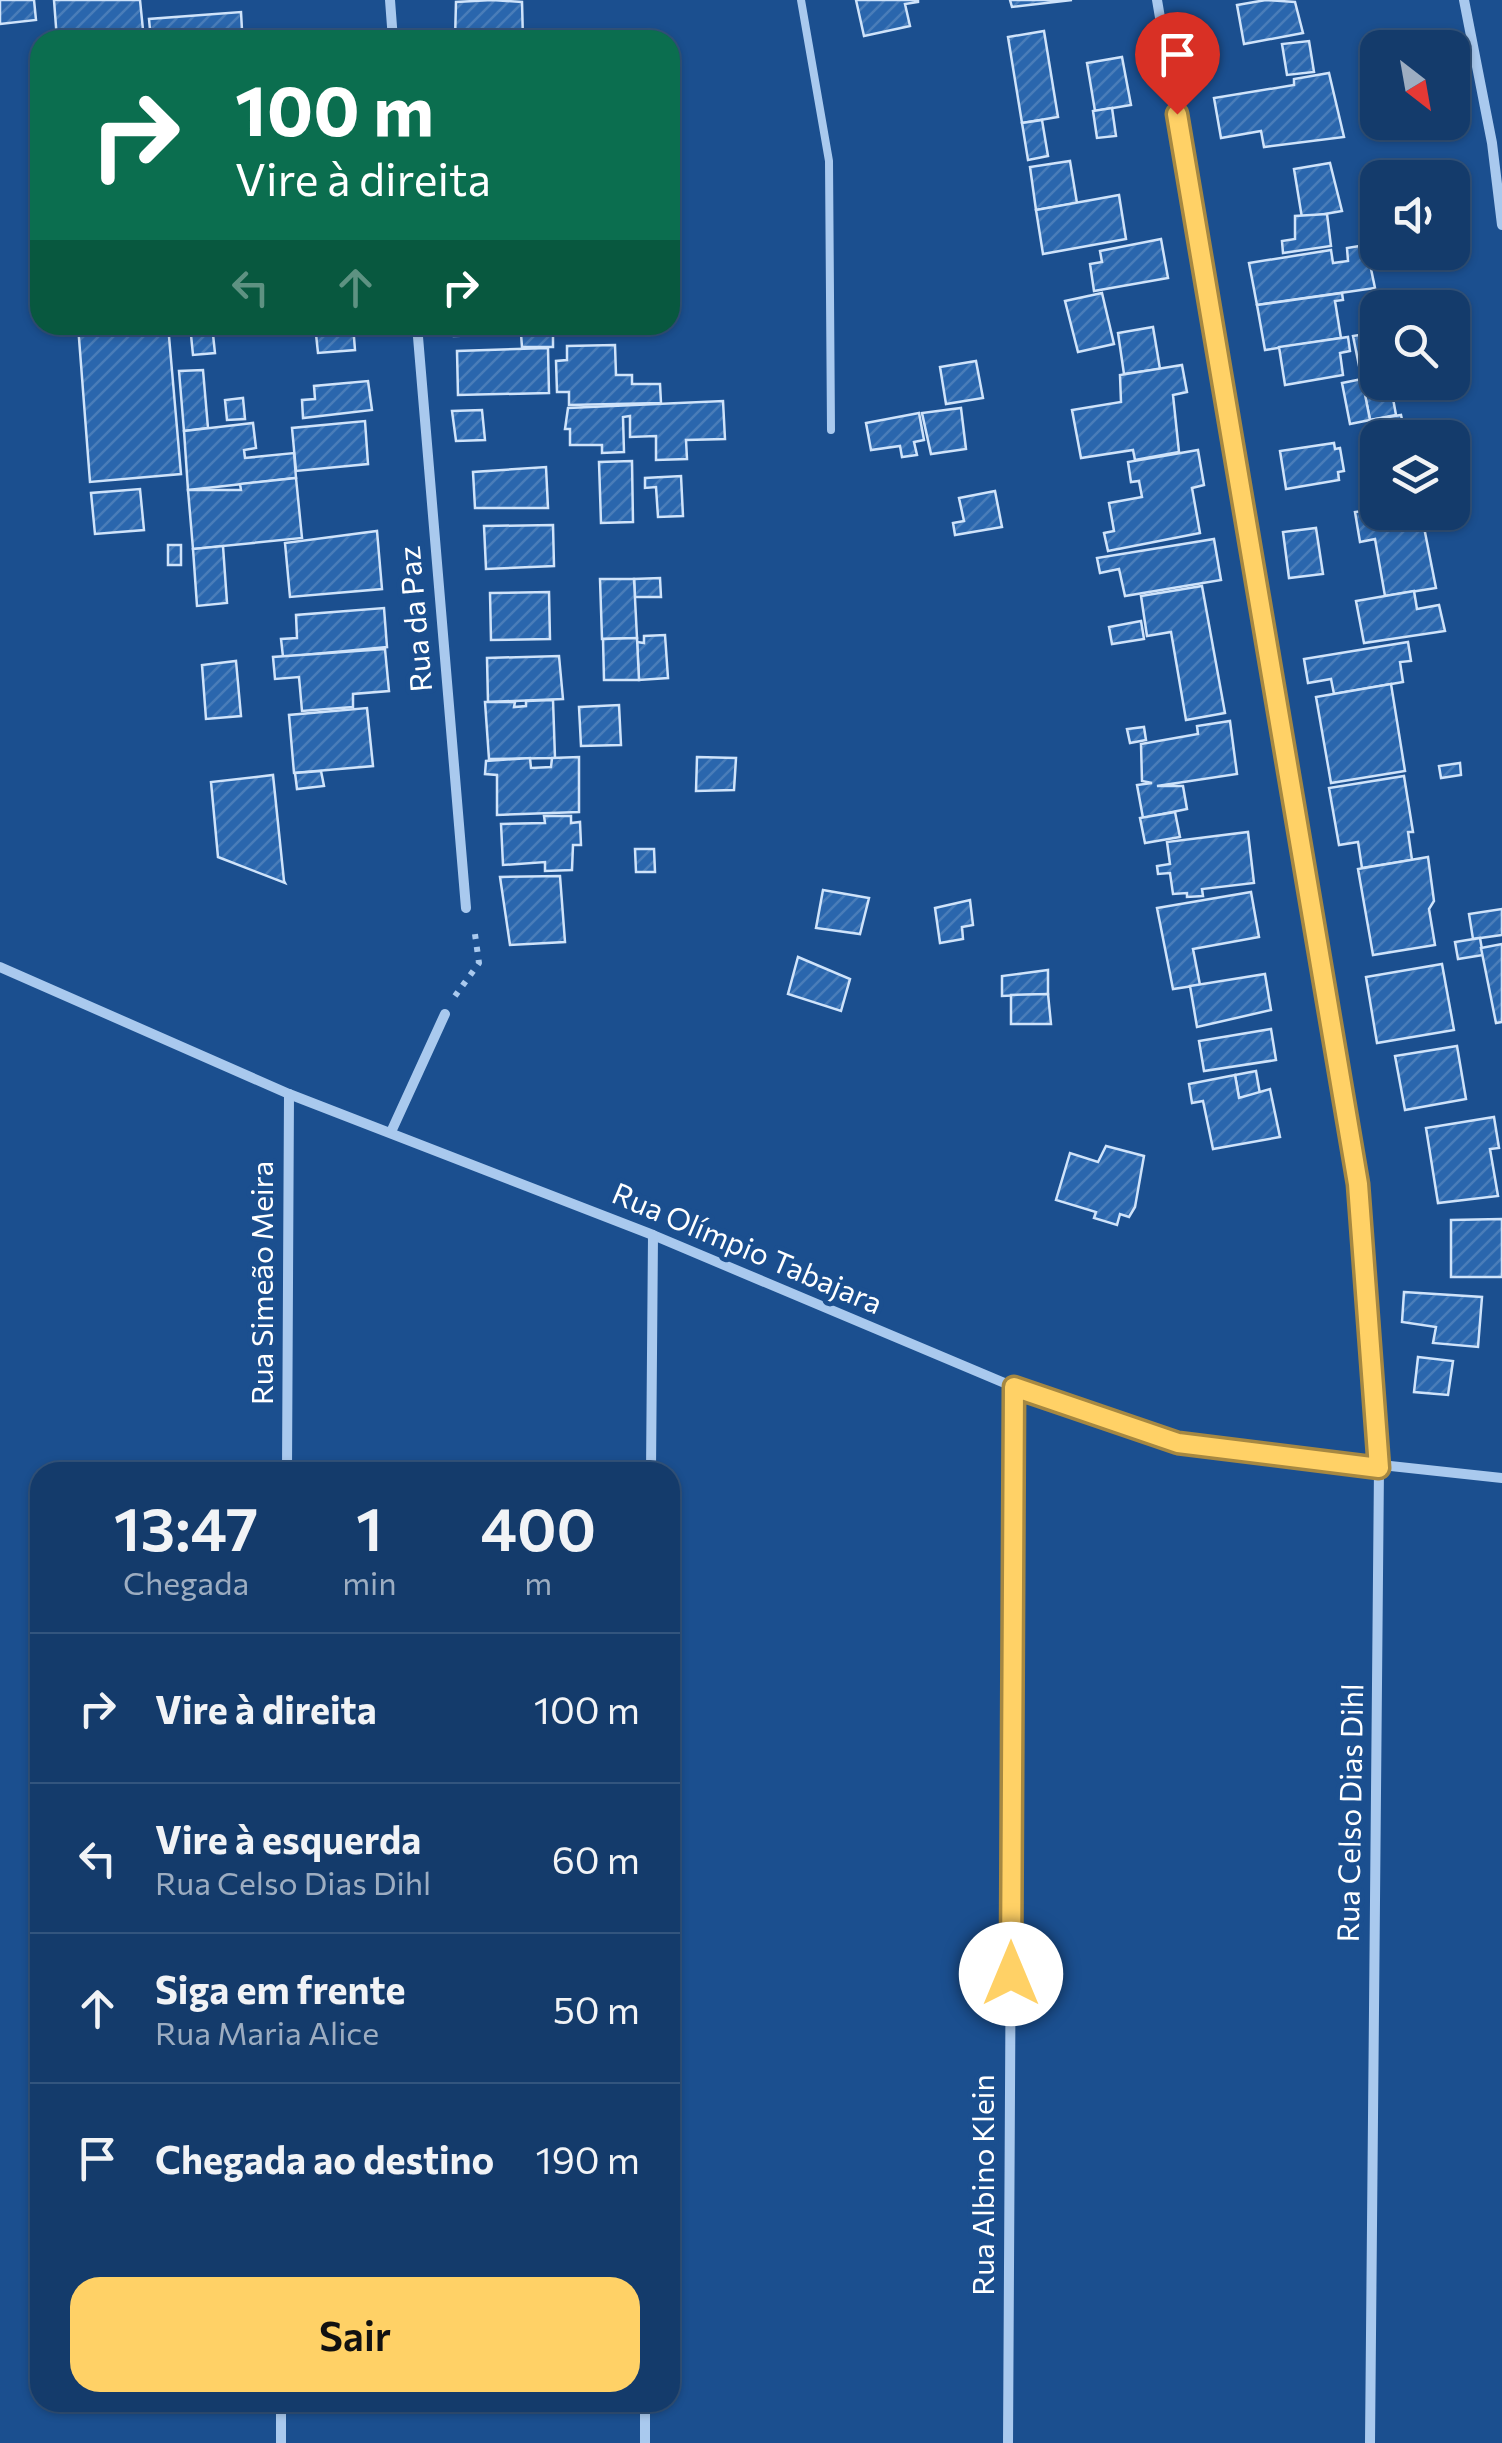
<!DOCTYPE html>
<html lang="pt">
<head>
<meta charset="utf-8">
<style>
  :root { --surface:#143b6b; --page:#214673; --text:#f1f3f6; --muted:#9dadc1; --line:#33557e; --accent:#ffd166 }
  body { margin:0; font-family:Commissioner,sans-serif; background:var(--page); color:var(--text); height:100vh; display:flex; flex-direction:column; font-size:38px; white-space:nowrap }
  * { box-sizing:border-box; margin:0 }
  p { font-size:32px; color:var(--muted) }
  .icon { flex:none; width:55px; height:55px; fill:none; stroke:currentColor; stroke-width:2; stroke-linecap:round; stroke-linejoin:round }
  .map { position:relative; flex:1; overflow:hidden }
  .details { position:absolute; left:30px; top:1462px; width:650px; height:950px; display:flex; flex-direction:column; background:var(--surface); border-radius:30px; box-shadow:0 2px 8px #0004,0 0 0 2px var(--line) }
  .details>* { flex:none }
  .top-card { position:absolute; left:30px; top:30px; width:650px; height:305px; border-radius:30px; box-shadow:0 2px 8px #0004,0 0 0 2px var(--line); background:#0b6e4f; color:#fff; overflow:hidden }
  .needle { width:65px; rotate:149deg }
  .buttons { position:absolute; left:1360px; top:30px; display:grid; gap:20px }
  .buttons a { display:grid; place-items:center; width:110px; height:110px; border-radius:20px; background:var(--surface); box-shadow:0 2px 8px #0004,0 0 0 2px var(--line); font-size:50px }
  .pin { position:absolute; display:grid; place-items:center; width:85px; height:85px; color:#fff; margin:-102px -42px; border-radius:50% 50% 50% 0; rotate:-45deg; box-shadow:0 0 10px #0007 }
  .pin .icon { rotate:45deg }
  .me { position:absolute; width:110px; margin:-55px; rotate:0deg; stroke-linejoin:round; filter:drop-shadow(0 0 8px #0008) }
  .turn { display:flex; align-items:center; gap:35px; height:210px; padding:0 40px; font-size:45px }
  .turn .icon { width:130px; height:130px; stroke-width:2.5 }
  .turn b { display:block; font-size:70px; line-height:85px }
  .lanes { display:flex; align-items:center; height:95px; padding:0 40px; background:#0003; justify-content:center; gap:50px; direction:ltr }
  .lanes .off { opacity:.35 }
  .eta { display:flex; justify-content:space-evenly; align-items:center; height:170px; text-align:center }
  .eta b { font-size:60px; font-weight:600; line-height:70px }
  .button { display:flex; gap:20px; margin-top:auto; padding:20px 40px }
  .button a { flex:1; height:115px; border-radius:30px; background:var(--accent); color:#111; font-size:40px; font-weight:600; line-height:115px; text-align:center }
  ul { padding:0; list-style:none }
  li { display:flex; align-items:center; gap:30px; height:150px; padding:0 40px; border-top:2px solid var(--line) }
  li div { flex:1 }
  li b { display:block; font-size:38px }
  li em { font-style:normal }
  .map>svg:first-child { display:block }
  .building { fill:url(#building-hatch); stroke:#cfe3fa; stroke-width:2.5 }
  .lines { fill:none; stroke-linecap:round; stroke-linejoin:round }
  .path { stroke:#a9c9ee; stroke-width:6; stroke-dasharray:5 8; stroke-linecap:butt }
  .lane { stroke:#a9c9ee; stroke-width:8 }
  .street { stroke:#a9c9ee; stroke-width:10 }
  .route-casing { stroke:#a68842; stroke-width:25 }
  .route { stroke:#ffd166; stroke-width:18 }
  .labels { text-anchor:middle; stroke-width:10; stroke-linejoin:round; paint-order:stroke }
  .street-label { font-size:30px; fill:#fff; stroke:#1b4f8f }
</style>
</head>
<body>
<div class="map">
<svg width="1502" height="2443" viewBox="0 0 1502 2443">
  <defs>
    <pattern id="building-hatch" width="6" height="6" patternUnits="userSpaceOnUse" patternTransform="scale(2.5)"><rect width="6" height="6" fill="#2a66ad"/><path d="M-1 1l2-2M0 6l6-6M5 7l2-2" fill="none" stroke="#4a7db9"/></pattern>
  </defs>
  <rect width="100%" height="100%" fill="#1b4f8f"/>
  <!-- building -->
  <g class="building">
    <path d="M0,0H34L36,20L0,24Z"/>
    <path d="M54,0H140L144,40H57Z"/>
    <path d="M492,0L522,2L523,40H455L456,2Z"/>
    <path d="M856,0H918V2L905,4L910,26L864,36Z"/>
    <path d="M1010,0H1072L1012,7Z"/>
    <path d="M1266,0L1295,2L1303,33L1244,44L1237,5Z"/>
    <path d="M241,12L242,30L207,32L208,40H151L149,19Z"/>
    <path d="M1044,31L1058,117L1022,123L1008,37Z"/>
    <path d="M1309,41L1314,72L1287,75L1282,44Z"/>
    <path d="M1122,57L1131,105L1095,111L1087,63Z"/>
    <path d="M1329,73L1344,137L1264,147L1261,131L1221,138L1214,98L1294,85V79Z"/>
    <path d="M1112,108L1116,136L1097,138L1093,111Z"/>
    <path d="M1042,120L1048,156L1028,160L1022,123Z"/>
    <path d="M1070,161L1077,203L1036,210L1030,167Z"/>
    <path d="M1330,163L1342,211L1302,218L1294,169Z"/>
    <path d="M1119,195L1126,239L1043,254L1036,210Z"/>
    <path d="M1327,214L1331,246L1283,253L1282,241L1295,239V216Z"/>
    <path d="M1161,239L1168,278L1094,291L1090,264L1102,262L1100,251Z"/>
    <path d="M1366,245L1375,288L1257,305L1249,263L1331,250L1333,263L1348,261L1347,248Z"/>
    <path d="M1102,293L1114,344L1078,352L1065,301Z"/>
    <path d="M1342,293L1343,300L1335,301L1341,338L1265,350L1257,305Z"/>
    <path d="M78,325H168L181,474L90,482Z"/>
    <path d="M190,325H212L215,353L193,355Z"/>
    <path d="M225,325H247L248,333L226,334Z"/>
    <path d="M315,325H353L355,350L318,353Z"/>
    <path d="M454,325H553V347H522L521,334L454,336Z"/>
    <path d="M600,325H629V331L601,333Z"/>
    <path d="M1153,327L1160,369L1124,374L1118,333Z"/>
    <path d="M1378,332V382H1390L1396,415L1370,420L1353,336Z"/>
    <path d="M1348,337L1350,351L1340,353L1343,375L1285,385L1279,347Z"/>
    <path d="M615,345L616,375H632V384H660L661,403L569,405V392H557L556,361L567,360V346Z"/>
    <path d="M548,348L549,393L458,395L457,351Z"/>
    <path d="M976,361L983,398L946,404L940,367Z"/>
    <path d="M1182,365L1187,392L1173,395L1179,452L1135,460L1133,450L1081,458L1072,410L1121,402L1120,375Z"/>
    <path d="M203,370L208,428L184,431L179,371Z"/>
    <path d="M1362,379L1370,420L1350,424L1342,383Z"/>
    <path d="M368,381L372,410L303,418L302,400L315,399L314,386Z"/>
    <path d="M243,398L245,419L227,420L225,400Z"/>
    <path d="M723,401L725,439L686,440L687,459L656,460V436L630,437V416L623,417L624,452L602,453V445H570V429H565L568,408Z"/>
    <path d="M961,408L966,449L931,454L922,413Z"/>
    <path d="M482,410L485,440L456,441L452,411Z"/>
    <path d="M919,413L924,440L914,442L917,455L902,457L900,446L871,450L866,423Z"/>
    <path d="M1401,415L1406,438H1378V458L1370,420Z"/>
    <path d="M365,421L368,464L296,471L292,428Z"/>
    <path d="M253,423L256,448L244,450L245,458L294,453L296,478L188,490L184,431Z"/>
    <path d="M1334,443L1335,449L1340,448L1344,471L1338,472L1339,480L1286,489L1280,451Z"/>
    <path d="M1198,450L1204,485L1192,488L1200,533L1108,551L1104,533L1114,531L1109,503L1142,497L1139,481L1131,482L1128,462Z"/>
    <path d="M632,461L633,522L601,523L599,462Z"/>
    <path d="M546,467L548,508H475L473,472Z"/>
    <path d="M681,476L683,516L658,517L656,487L645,488V478Z"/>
    <path d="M296,478L302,538L193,549L188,490H241L240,484Z"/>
    <path d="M140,489L144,530L95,534L91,493Z"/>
    <path d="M995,491L1002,527L955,535L953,523L964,521L959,498Z"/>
    <path d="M1378,509V512H1421L1436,588L1385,596L1375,539L1360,542L1355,512Z"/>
    <path d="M553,525L554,566L486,569L484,526Z"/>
    <path d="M1316,528L1323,574L1289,578L1283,532Z"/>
    <path d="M377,531L382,589L290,597L285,543Z"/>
    <path d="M1214,539L1221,580L1125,596L1119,569L1100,573L1097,558Z"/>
    <rect x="168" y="545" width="13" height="20"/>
    <path d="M223,546L227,603L197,606L193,549Z"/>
    <path d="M660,578L661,597H635L634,579Z"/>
    <path d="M600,579H634L637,638L602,639Z"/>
    <path d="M1202,586L1225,713L1186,720L1171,632L1147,636L1141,596Z"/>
    <path d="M1414,591L1417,609L1439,605L1445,631L1364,643L1356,601Z"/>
    <path d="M549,592L550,639L491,640L490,593Z"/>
    <path d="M384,608L387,647L283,657L281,639L297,638L296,615Z"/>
    <path d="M1141,621L1144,639L1112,644L1109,627Z"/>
    <path d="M665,635L668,678L639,680L637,642L644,643V636Z"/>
    <path d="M637,638L639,680H604L603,639Z"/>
    <path d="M1408,642L1411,661L1400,662L1403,682L1334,694L1331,679L1308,683L1304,659Z"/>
    <path d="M385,649L389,691L353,694V707L302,711L299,677L275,679L273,657Z"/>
    <path d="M559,656L563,699L488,702L487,658Z"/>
    <path d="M236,661L241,716L206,719L202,665Z"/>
    <path d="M1391,684L1405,771L1331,783L1316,697Z"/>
    <path d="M553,700L555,758L489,759L485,702H515L514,707L526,706V701Z"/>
    <path d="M619,705L621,745L581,746L579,707Z"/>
    <path d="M367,708L373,766L294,773L289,715Z"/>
    <path d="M1230,721L1237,774L1157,786H1183L1187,809L1143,818L1137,785L1152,783L1142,781L1141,744L1198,734L1197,726Z"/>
    <path d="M1144,727L1146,740L1130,743L1127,729Z"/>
    <path d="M579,757V812L497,815V775L485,774L486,761L530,758L531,768L551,767L552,758Z"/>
    <path d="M697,757L736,758L734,790L696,791Z"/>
    <path d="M1460,763L1461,775L1441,778L1439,766Z"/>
    <path d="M321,771L324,786L297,789L295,773Z"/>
    <path d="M273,775L284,881L285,883L218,857L211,782Z"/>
    <path d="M1404,776L1413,832H1408L1412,860L1362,868L1358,842L1339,845L1329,788Z"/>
    <path d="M1175,812L1180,837L1145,843L1140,818Z"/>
    <path d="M544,816H571V823L580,822L581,845H573L572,870L545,871V862L503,865L501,824L545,823Z"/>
    <path d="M1248,832L1254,883L1202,889L1203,896L1187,897V893L1173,894L1170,873L1158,874L1157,866L1170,864L1167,842Z"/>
    <path d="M635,849H654L655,872H636Z"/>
    <path d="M1428,857L1434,901L1429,909L1435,945L1373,955L1358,869Z"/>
    <path d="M560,876L565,942L510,945L500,877Z"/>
    <path d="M823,890L869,898L860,934L816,928Z"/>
    <path d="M1251,892L1259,937L1193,949L1200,985L1173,989L1157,908Z"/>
    <path d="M970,900L973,925L962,927L963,939L940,943L935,908Z"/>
    <path d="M1502,909V935L1473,939L1469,914Z"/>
    <path d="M1480,938L1483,955L1458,959L1455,942Z"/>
    <path d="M1502,944V1022L1496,1023L1481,948Z"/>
    <path d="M798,957L850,979L841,1011L788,994Z"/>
    <path d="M1442,964L1454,1030L1377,1043L1366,977Z"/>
    <path d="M1048,970V994L1002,996V976Z"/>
    <path d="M1265,974L1271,1010L1197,1027L1190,986Z"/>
    <path d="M1048,994L1051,1024H1011V995Z"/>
    <path d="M1271,1029L1276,1060L1204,1071L1199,1041Z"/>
    <path d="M1457,1046L1466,1099L1405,1110L1395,1056Z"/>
    <path d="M1256,1071L1260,1094L1239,1098L1235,1075Z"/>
    <path d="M1235,1075L1239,1098L1270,1089L1280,1137L1213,1149L1203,1101L1192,1103L1189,1084Z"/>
    <path d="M1494,1117L1499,1148L1490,1149L1498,1196L1438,1203L1426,1128Z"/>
    <path d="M1106,1146L1144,1156L1135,1207L1129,1217L1120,1214L1117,1225L1094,1218L1096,1212L1056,1200L1070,1153L1098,1162Z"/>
    <path d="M1502,1219V1277H1451V1220Z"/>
    <path d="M1404,1292L1482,1297L1478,1347L1433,1343L1436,1327L1402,1322Z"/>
    <path d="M1418,1357L1453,1361L1448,1395L1414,1392Z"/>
  </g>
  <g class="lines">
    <!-- path -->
    <path class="path" d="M455,996L479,963L474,927"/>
    <!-- lane -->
    <path class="lane" d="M801,0L829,161L831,430"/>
    <!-- street -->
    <g class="street">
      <path d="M390,0L393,40"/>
      <path d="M1157,0L1359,1184L1379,1467L1370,2443"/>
      <path d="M1464,0L1492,143L1502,225"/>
      <path d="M417,325L466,908"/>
      <path d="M0,967L289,1094L653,1235L1014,1387L1178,1443L1502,1478"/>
      <path d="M391,1132L445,1014"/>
      <path d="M287,1472L289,1094"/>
      <path d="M651,1472L653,1235"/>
      <path d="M281,2443V2402"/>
      <path d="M645,2443V2402"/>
      <path d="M1008,2443L1014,1387"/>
    </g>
  </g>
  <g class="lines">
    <defs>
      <path id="route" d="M1011,1974L1014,1387L1178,1443L1379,1468L1358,1184L1177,114"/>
    </defs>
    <!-- route casing -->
    <use href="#route" class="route-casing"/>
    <!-- route -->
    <use href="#route" class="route"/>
  </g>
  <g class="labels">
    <!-- street labels -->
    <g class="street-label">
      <text transform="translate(416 619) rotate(-95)" y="10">Rua da Paz</text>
      <text transform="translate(747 1249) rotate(23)" y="10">Rua Olímpio Tabajara</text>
      <text transform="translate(263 1283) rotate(-90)" y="10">Rua Simeão Meira</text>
      <text transform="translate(1351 1813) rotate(-89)" y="10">Rua Celso Dias Dihl</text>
      <text transform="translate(984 2185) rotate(-90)" y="10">Rua Albino Klein</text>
    </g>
  </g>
</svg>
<div class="buttons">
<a><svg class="needle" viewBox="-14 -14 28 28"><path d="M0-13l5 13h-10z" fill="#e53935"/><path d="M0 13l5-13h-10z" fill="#9dadc1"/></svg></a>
<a><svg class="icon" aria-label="sound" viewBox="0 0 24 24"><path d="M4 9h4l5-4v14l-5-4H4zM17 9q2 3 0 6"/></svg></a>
<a><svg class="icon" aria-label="search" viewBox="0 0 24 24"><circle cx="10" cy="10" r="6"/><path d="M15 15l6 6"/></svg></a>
<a><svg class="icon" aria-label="layers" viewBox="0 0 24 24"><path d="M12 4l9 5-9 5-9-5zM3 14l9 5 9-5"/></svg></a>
</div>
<div class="pin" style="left:1177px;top:114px;background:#d93025"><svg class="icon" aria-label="arrive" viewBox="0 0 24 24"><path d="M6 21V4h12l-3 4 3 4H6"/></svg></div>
<svg class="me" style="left:1011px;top:1974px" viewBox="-20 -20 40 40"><circle r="19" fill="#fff"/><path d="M0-13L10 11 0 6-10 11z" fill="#ffd166"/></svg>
<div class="top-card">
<div class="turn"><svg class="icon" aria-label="right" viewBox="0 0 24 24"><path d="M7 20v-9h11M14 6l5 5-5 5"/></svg><div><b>100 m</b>Vire à direita</div></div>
<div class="lanes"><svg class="icon off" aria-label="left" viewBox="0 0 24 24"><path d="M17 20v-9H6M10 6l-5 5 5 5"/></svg><svg class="icon off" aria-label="ahead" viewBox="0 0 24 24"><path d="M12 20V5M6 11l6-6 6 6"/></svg><svg class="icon" aria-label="right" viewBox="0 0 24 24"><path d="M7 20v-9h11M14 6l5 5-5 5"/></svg></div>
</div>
<section class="details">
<div class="eta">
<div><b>13:47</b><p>Chegada</p></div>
<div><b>1</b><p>min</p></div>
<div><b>400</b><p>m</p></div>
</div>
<ul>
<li><svg class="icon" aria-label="right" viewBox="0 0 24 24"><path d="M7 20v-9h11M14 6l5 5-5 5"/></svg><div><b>Vire à direita</b></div><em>100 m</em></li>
<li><svg class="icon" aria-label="left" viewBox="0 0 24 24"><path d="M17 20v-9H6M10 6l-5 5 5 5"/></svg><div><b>Vire à esquerda</b><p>Rua Celso Dias Dihl</p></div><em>60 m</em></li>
<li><svg class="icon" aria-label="ahead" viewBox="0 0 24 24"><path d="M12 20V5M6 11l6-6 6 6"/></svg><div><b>Siga em frente</b><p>Rua Maria Alice</p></div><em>50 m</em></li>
<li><svg class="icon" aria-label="arrive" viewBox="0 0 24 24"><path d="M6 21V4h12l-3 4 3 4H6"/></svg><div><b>Chegada ao destino</b></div><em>190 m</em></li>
</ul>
<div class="button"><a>Sair</a></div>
</section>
</div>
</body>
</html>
